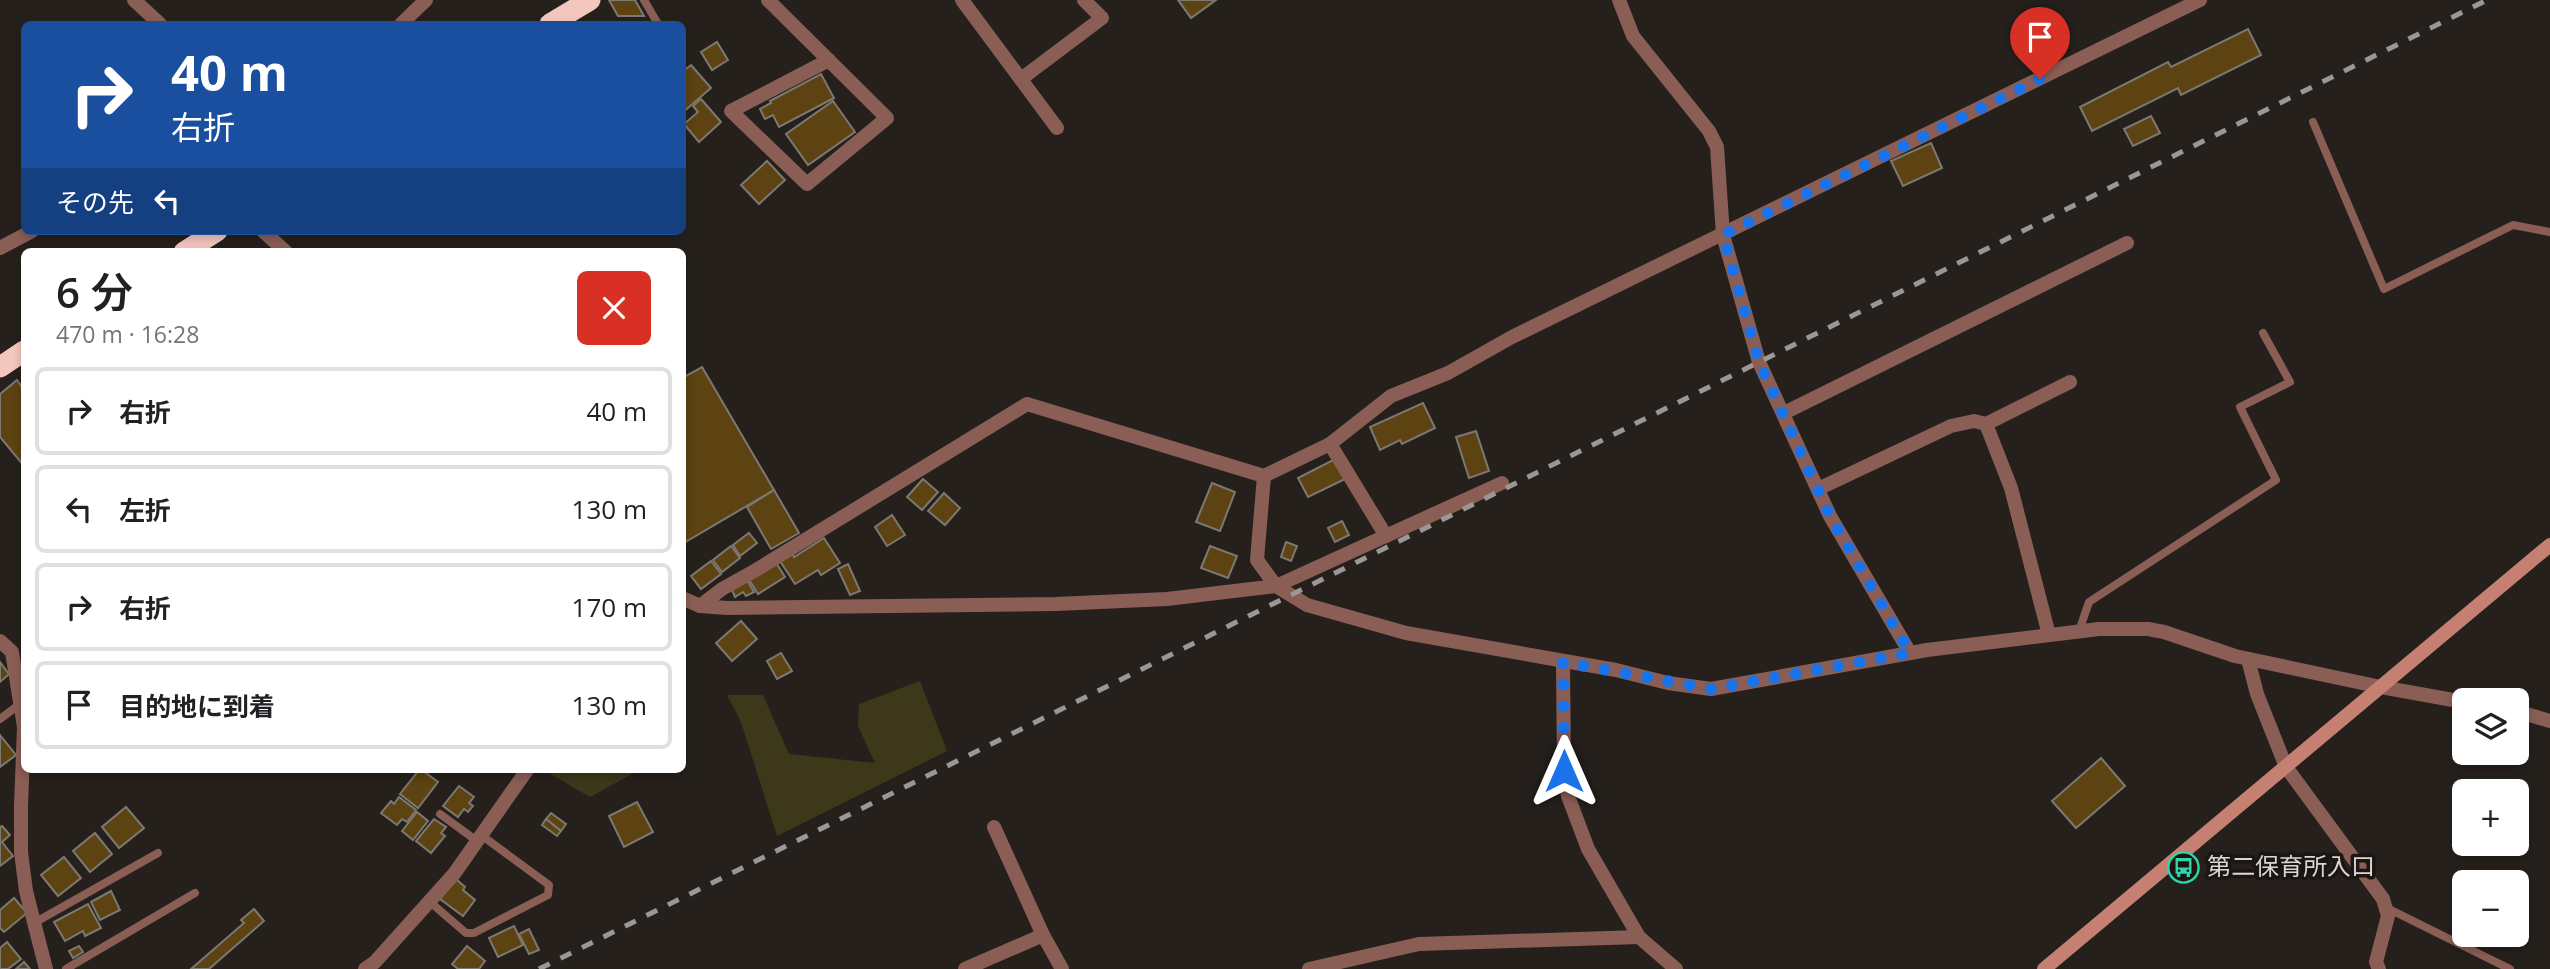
<!DOCTYPE html>
<html lang="ja">
<head>
<meta charset="utf-8">
<style>
  :root { --surface:#fff; --page:#f6f6f6; --text:#202124; --muted:#757577; --line:#e0e0e0 }
  body { margin:0; font-family:"Open Sans","Noto Sans JP",sans-serif; background:var(--page); color:var(--text); height:100vh; display:flex; flex-direction:column; font-size:26px; white-space:nowrap }
  * { box-sizing:border-box; margin:0 }
  p { font-size:23px; color:var(--muted) }
  .icon { flex:none; width:38px; height:38px; fill:none; stroke:currentColor; stroke-width:2; stroke-linecap:round; stroke-linejoin:round }
  .map { position:relative; flex:1; overflow:hidden }
  .side { position:absolute; left:21px; top:248px; width:665px; height:525px; display:flex; flex-direction:column; background:var(--surface); border-radius:10px; box-shadow:0 4px 10px #0003 }
  .side>* { flex:none }
  .banner { position:absolute; left:21px; top:21px; width:665px; height:214px; border-radius:10px; box-shadow:0 4px 10px #0003; background:#1a4fa0; color:#fff; overflow:hidden }
  .buttons { position:absolute; left:2452px; top:688px; display:grid; gap:14px }
  .buttons a { display:grid; place-items:center; width:77px; height:77px; border-radius:10px; background:var(--surface); box-shadow:0 4px 10px #0003; font-size:35px }
  .pin { position:absolute; display:grid; place-items:center; width:60px; height:60px; color:#fff; margin:-72px -30px; border-radius:50% 50% 50% 0; rotate:-45deg; box-shadow:0 0 7px #0007 }
  .pin .icon { rotate:45deg }
  .me { position:absolute; width:77px; margin:-38px; rotate:0deg; stroke-linejoin:round; filter:drop-shadow(0 0 5px #0008) }
  .turn { display:flex; align-items:center; gap:24px; height:147px; padding:0 35px; font-size:32px }
  .turn .icon { width:91px; height:91px; stroke-width:2.5 }
  .turn b { display:block; font-size:49px; line-height:60px }
  .then { display:flex; align-items:center; height:66px; padding:0 35px; background:#0003; gap:14px; font-size:26px }
  .round { display:grid; place-items:center; flex:none; width:74px; height:74px; border-radius:10px; background:var(--page) }
  .overview { display:flex; align-items:center; justify-content:space-between; height:119px; padding:0 35px }
  h1 { font-size:42px; font-weight:600; line-height:52px }
  ul { padding:0; list-style:none }
  li { display:flex; align-items:center; gap:21px; height:88px; margin:0 14px 10px; padding:0 21px; border:4px solid var(--line); border-radius:10px }
  li div { flex:1 }
  li b { display:block; font-size:26px }
  li em { font-style:normal }
  .map>svg:first-child { display:block }
  .green { fill:#3d381a }
  .building { fill:#5d4212; stroke:#7c7872; stroke-width:2 }
  .lines { fill:none; stroke-linecap:round; stroke-linejoin:round }
  .lane { stroke:#8a5e55; stroke-width:8 }
  .street { stroke:#8a5e55; stroke-width:14 }
  .secondary { stroke:#c68072; stroke-width:14 }
  .highway { stroke:#f4c7be; stroke-width:21 }
  .rail { stroke:#9b9794; stroke-width:5; stroke-dasharray:12 12; stroke-linecap:butt }
  .route { stroke:#1a73e8; stroke-width:12; stroke-dasharray:0 21.6 }
  .labels { text-anchor:middle; stroke-width:7; stroke-linejoin:round; paint-order:stroke }
  .poi-label { font-size:24px; fill:#dad6d4; stroke:#1c1613; text-anchor:start }
</style>
</head>
<body>
<div class="map">
<svg width="2550" height="969" viewBox="0 0 2550 969">
  <rect width="100%" height="100%" fill="#25201c"/>
  <!-- green -->
  <g class="green">
    <path d="M920,681L947,751L777,836L741,722L727,695H763L789,754L875,763L858,726L859,704Z"/>
    <path d="M544,770H639L590,797Z"/>
  </g>
  <!-- building -->
  <g class="building">
    <path d="M609,0H635L644,16H618Z"/>
    <path d="M1178,0H1216L1191,18Z"/>
    <path d="M2248,29L2261,55L2181,95L2178,88L2092,131L2080,107L2168,62L2171,67Z"/>
    <path d="M717,42L728,60L712,70L701,52Z"/>
    <path d="M691,65L711,88L682,113V72Z"/>
    <path d="M821,74L834,98L779,127L773,115L765,119L760,109L771,103L770,101Z"/>
    <path d="M701,99L721,122L699,142L684,124L698,112L693,106Z"/>
    <path d="M833,101L855,132L808,165L786,134Z"/>
    <path d="M2151,116L2160,133L2133,146L2124,129Z"/>
    <path d="M1931,143L1942,168L1903,186L1891,161Z"/>
    <path d="M767,161L785,180L759,204L741,185Z"/>
    <path d="M702,367L774,490L682,544V378Z"/>
    <path d="M17,380L24,390V466L0,437V394Z"/>
    <path d="M1423,403L1435,428L1402,444L1400,440L1380,450L1370,427Z"/>
    <path d="M1476,431L1489,471L1469,478L1456,437Z"/>
    <path d="M1335,459L1345,479L1308,497L1298,478Z"/>
    <path d="M923,479L938,492L922,510L907,497Z"/>
    <path d="M1212,483L1235,492L1220,531L1196,522Z"/>
    <path d="M774,490L799,533L771,549L747,507Z"/>
    <path d="M944,493L960,508L945,525L928,511Z"/>
    <path d="M892,515L905,535L887,546L875,527Z"/>
    <path d="M1342,521L1349,535L1335,542L1328,528Z"/>
    <path d="M749,533L757,543L740,556L733,545Z"/>
    <path d="M824,538L840,563L821,575L818,570L795,584L780,561L792,553L794,557Z"/>
    <path d="M1286,542L1297,546L1291,561L1281,557Z"/>
    <path d="M731,546L740,558L722,572L713,560Z"/>
    <path d="M1210,546L1237,556L1228,578L1201,568Z"/>
    <path d="M711,561L721,574L701,589L691,576Z"/>
    <path d="M775,561L785,577L758,594L748,578Z"/>
    <path d="M848,564L860,591L850,595L838,569Z"/>
    <path d="M747,580L754,592L746,596L743,592L735,597L731,588Z"/>
    <path d="M741,621L757,639L732,661L716,643Z"/>
    <path d="M781,653L792,671L777,679L767,661Z"/>
    <path d="M0,662L9,674L0,682Z"/>
    <path d="M0,735L16,755L0,767Z"/>
    <path d="M2101,758L2125,786L2076,828L2052,801Z"/>
    <path d="M419,770H422L438,782L418,808L400,794Z"/>
    <path d="M459,786L474,797L469,803L473,806L468,812L464,809L458,817L443,806Z"/>
    <path d="M399,797L416,810L407,822L402,819L397,825L381,813L391,801L394,804Z"/>
    <path d="M637,802L653,832L624,847L609,816Z"/>
    <path d="M126,807L144,828L119,848L102,827Z"/>
    <path d="M417,812L428,821L413,840L402,831Z"/>
    <path d="M551,813L566,824L561,831L546,819Z"/>
    <path d="M434,819L446,827L441,833L445,836L431,853L416,841Z"/>
    <path d="M546,819L561,831L557,836L542,825Z"/>
    <path d="M2,826L10,835L2,842L13,856L0,866V827Z"/>
    <path d="M95,833L112,854L90,872L73,851Z"/>
    <path d="M64,857L81,878L58,896L41,875Z"/>
    <path d="M456,879L465,887L463,890L475,900L463,916L440,899Z"/>
    <path d="M111,891L120,910L100,920L91,902Z"/>
    <path d="M14,898L27,913L4,932L0,928V910Z"/>
    <path d="M88,904L101,928L85,936L83,931L65,941L54,922Z"/>
    <path d="M254,909L264,921L209,969H191L244,923L241,920Z"/>
    <path d="M514,926L523,945L498,957L489,938Z"/>
    <path d="M529,929L539,950L529,954L519,934Z"/>
    <path d="M7,942L21,959L8,969H0V948Z"/>
    <path d="M79,946L83,952L73,958L69,951Z"/>
    <path d="M467,946L485,961L479,969H458L452,964Z"/>
    <path d="M24,962L30,969H16Z"/>
  </g>
  <g class="lines">
    <!-- lane -->
    <g class="lane">
      <path d="M644,0L658,24"/>
      <path d="M2313,122L2384,289L2513,225L2550,232"/>
      <path d="M2079,631L2089,602L2276,480L2240,407L2290,382L2263,333"/>
      <path d="M0,719L20,704"/>
      <path d="M440,814L477,841"/>
      <path d="M430,902L466,933H474L548,895L549,885L481,835"/>
      <path d="M2385,907L2510,969"/>
      <path d="M34,923L158,853"/>
      <path d="M66,969L195,893"/>
    </g>
    <!-- street -->
    <g class="street">
      <path d="M134,0L160,24"/>
      <path d="M768,0L887,118L807,184L731,111L829,60"/>
      <path d="M962,0L1057,128"/>
      <path d="M1619,0L1633,36L1709,131L1717,147L1723,235L1759,362L1830,516L1910,653"/>
      <path d="M401,24L426,0"/>
      <path d="M1021,79L1102,18L1084,0"/>
      <path d="M263,231L286,252"/>
      <path d="M0,248L32,231"/>
      <path d="M1784,413L2127,243"/>
      <path d="M1986,424L2011,488L2049,635"/>
      <path d="M1330,444L1386,536"/>
      <path d="M1264,476L1257,560L1276,586L1307,605L1406,633L1616,670L1668,683L1711,689L1927,650L2099,629H2148L2164,632L2235,656L2381,687L2464,702"/>
      <path d="M1818,489L1951,426L1974,421L1986,424L2070,382"/>
      <path d="M682,598L700,606L727,608L1056,604L1167,599L1276,586L1502,483"/>
      <path d="M700,606L722,589L756,570L1027,404L1264,476L1330,444L1391,396L1448,373L1512,337L2200,0"/>
      <path d="M0,641L12,652L24,727L21,806V852L26,891L46,969"/>
      <path d="M2248,659L2257,694L2286,767L2383,899L2388,916L2376,962L2379,969"/>
      <path d="M1563,662L1564,771L1568,796L1588,849L1639,937L1676,969"/>
      <path d="M2516,711L2550,721"/>
      <path d="M994,827L1043,935L1062,969"/>
      <path d="M365,969L375,962L454,874L527,770"/>
      <path d="M965,969L1043,935"/>
      <path d="M1309,969L1419,944L1639,937"/>
    </g>
    <!-- secondary -->
    <path class="secondary" d="M2044,969L2550,545"/>
    <!-- highway -->
    <g class="highway">
      <path d="M550,24L590,0"/>
      <path d="M184,252L217,231"/>
      <path d="M0,367L24,351"/>
    </g>
    <!-- rail -->
    <path class="rail" d="M539,969L2487,0"/>
  </g>
  <g class="lines">
    <!-- route -->
    <path class="route" d="M1564,771L1563,662L1711,689L1910,653L1830,516L1759,362L1723,235L2040,79"/>
  </g>
  <!-- icons -->
  <defs>
    <symbol id="bus-ring" viewBox="-11 -11 22 22"><circle r="9.5" fill="#1c1613" stroke="#32d4a9" stroke-width="1.5"/><path d="M-5-6H5V4H4V6H2V4H-2V6H-4V4H-5ZM-3.5-4V0h7V-4ZM-3.5 1.2v1.5H-2V1.2ZM2 1.2v1.5H3.5V1.2Z" fill="#32d4a9"/></symbol>
  </defs>
  <g fill-rule="evenodd">
    <use href="#bus-ring" x="2166" y="850" width="35" height="35"/>
  </g>
  <g class="labels">
    <!-- poi labels -->
    <g class="poi-label">
      <text x="2207" y="875">第二保育所入口</text>
    </g>
  </g>
</svg>
<div class="buttons">
<a><svg class="icon" aria-label="layers" viewBox="0 0 24 24"><path d="M12 4l9 5-9 5-9-5zM3 14l9 5 9-5"/></svg></a>
<a>+</a>
<a>−</a>
</div>
<div class="pin" style="left:2040px;top:79px;background:#d93025"><svg class="icon" aria-label="arrive" viewBox="0 0 24 24"><path d="M6 21V4h12l-3 4 3 4H6"/></svg></div>
<svg class="me" style="left:1564px;top:771px" viewBox="-20 -20 40 40"><path d="M0-17L14 15 0 8-14 15z" fill="#1a73e8" stroke="#fff" stroke-width="4"/></svg>
<div class="banner">
<div class="turn"><svg class="icon" aria-label="right" viewBox="0 0 24 24"><path d="M7 20v-9h11M14 6l5 5-5 5"/></svg><div><b>40 m</b>右折</div></div>
<div class="then">その先<svg class="icon" aria-label="left" viewBox="0 0 24 24"><path d="M17 20v-9H6M10 6l-5 5 5 5"/></svg></div>
</div>
<section class="side">
<div class="overview"><div><h1>6 分</h1><p>470 m · 16:28</p></div><a class="round" style="background:#d93025;color:#fff"><svg class="icon" aria-label="close" viewBox="0 0 24 24"><path d="M6 6l12 12M18 6L6 18"/></svg></a></div>
<ul>
<li><svg class="icon" aria-label="right" viewBox="0 0 24 24"><path d="M7 20v-9h11M14 6l5 5-5 5"/></svg><div><b>右折</b></div><em>40 m</em></li>
<li><svg class="icon" aria-label="left" viewBox="0 0 24 24"><path d="M17 20v-9H6M10 6l-5 5 5 5"/></svg><div><b>左折</b></div><em>130 m</em></li>
<li><svg class="icon" aria-label="right" viewBox="0 0 24 24"><path d="M7 20v-9h11M14 6l5 5-5 5"/></svg><div><b>右折</b></div><em>170 m</em></li>
<li><svg class="icon" aria-label="arrive" viewBox="0 0 24 24"><path d="M6 21V4h12l-3 4 3 4H6"/></svg><div><b>目的地に到着</b></div><em>130 m</em></li>
</ul>
</section>
</div>
</body>
</html>
